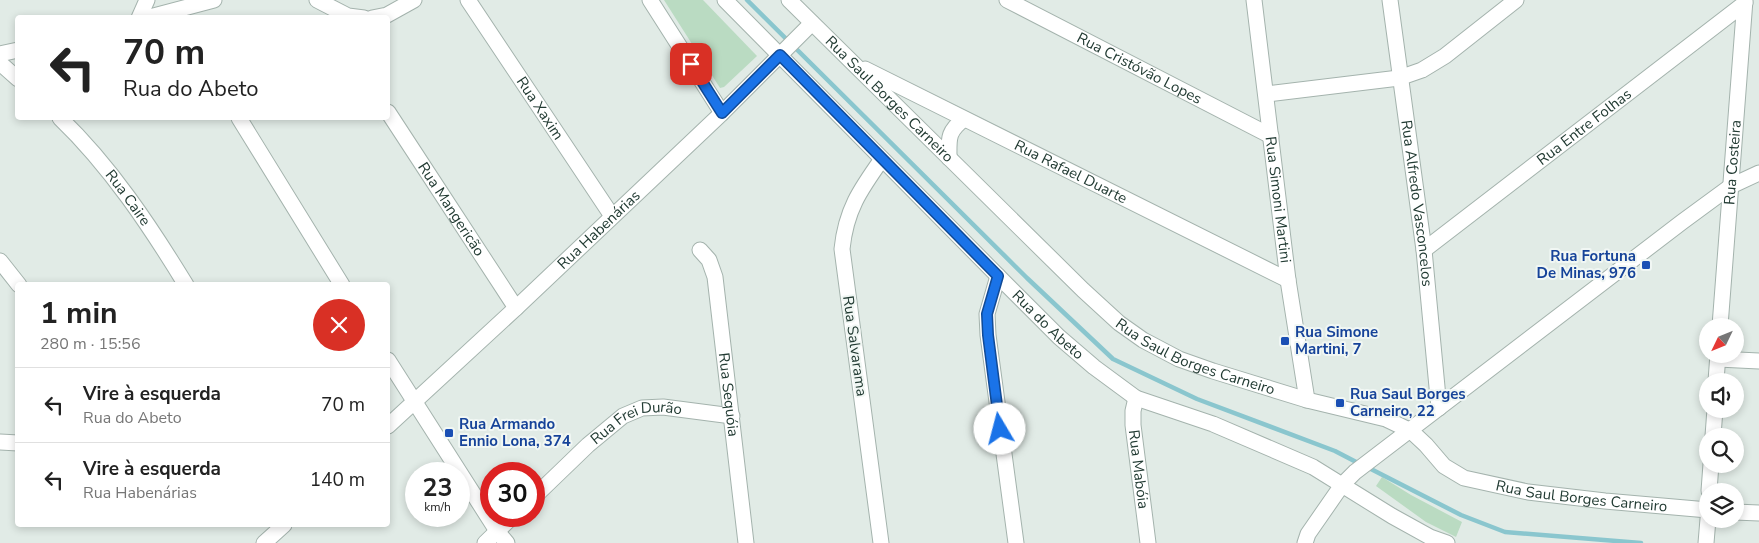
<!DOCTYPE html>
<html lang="pt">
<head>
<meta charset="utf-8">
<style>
  :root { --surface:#fff; --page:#f2f2f2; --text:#222; --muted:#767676; --line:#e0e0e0 }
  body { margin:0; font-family:"Nunito Sans",sans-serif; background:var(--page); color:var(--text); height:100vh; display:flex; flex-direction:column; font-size:19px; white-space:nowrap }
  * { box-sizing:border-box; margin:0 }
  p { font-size:16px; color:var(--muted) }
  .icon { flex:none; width:28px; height:28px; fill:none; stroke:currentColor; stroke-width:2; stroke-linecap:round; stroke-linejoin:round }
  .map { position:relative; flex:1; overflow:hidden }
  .details { position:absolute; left:15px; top:282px; width:375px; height:245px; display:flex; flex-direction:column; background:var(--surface); border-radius:5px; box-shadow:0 2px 8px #0003 }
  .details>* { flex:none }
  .banner { position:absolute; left:15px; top:15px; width:375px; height:105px; border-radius:5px; box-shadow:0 2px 8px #0003; background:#fff; color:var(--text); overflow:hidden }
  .needle { width:32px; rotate:227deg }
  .fabs { position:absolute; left:1699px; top:318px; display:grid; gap:10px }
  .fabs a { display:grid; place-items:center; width:45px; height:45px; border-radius:50%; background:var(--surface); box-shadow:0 2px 8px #0003; font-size:25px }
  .speed { position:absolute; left:405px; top:462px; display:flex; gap:10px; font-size:25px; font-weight:700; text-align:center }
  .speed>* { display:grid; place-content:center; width:65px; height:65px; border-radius:50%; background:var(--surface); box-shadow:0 2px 8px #0003; line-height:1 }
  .speed small { font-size:12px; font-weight:400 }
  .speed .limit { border:8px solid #d22; background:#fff; color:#111 }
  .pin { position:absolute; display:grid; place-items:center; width:42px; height:42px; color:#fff; margin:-21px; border-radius:10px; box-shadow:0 2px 8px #0006 }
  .me { position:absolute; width:55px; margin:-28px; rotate:352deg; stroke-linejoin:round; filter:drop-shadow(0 0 4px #0008) }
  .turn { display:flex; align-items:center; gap:18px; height:105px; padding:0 25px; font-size:22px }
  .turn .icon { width:65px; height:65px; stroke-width:2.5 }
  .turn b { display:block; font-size:35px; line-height:42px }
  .round { display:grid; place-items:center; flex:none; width:52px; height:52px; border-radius:26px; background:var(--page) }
  .summary { display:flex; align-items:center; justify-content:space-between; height:85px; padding:0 25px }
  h1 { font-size:30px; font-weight:700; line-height:38px }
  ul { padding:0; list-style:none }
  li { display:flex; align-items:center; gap:15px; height:75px; padding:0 25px; border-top:1px solid var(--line) }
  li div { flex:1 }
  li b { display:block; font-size:19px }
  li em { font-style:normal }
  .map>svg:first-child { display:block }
  .green { fill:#badbc2 }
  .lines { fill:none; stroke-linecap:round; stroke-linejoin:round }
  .stream { stroke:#8ac6ce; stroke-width:4.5 }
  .minor-casing { stroke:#a4b3ad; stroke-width:17 }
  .minor { stroke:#fff; stroke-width:15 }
  .route-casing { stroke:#114b97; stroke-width:12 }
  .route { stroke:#1a73e8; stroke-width:9 }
  .transit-dot { fill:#1a4fb4; stroke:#f1f7f4; stroke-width:2 }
  .labels { text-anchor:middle; stroke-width:4; stroke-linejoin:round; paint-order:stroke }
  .street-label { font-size:15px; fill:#223b33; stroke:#f1f7f4 }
  .transit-label { font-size:15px; font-weight:bold; fill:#164399; stroke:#f1f7f4; text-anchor:start }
</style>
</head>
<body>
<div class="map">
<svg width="1759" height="543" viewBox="0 0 1759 543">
  <rect width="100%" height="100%" fill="#e1ebe6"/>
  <!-- green -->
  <g class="green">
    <path d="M664,0H703L757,56L724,87L720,88Z"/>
    <path d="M1382,477L1411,495L1462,522L1456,537L1426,522L1376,486Z"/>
  </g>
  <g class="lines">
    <!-- stream -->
    <g class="stream">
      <path d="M747,0L1027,278L1113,359L1197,399L1335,451L1360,464"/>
      <path d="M1367,467L1461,515L1505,532L1641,543"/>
    </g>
    <defs>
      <g id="minor">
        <path d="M317,0L348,16L364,18"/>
        <path id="s1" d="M468,0L612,216"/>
        <path d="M650,0L722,113"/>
        <path id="s2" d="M725,0L998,276L1059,337L1094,367L1136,398L1213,424L1313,467L1392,516L1430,537L1447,543"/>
        <path id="s3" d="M789,0L1083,290L1119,323L1143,340L1179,359L1213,371L1307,400L1386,419L1411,431L1426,445L1444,466L1464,478L1528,492L1605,501L1708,510"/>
        <path id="s4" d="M1007,0L1271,136"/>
        <path id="s5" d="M1254,0L1288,280L1307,400"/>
        <path id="s6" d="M1390,0L1424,250L1439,408"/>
        <path d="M139,18L147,0"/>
        <path d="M146,18L214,0"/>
        <path d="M372,18L387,15L414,0"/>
        <path d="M0,54L18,50"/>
        <path d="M0,63L18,79"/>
        <path id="s7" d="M865,69L1288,280"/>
        <path d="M1267,94L1399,78L1422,70L1445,56L1516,0"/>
        <path id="s8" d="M388,112L516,308"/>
        <path id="s9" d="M60,118C110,166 150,226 186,285"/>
        <path d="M239,118L342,285"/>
        <path d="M949,158C949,139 947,132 964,119"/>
        <path id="s10" d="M700,250L709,260L715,277L746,543"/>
        <path id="s11" d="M1424,250L1745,3"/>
        <path d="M0,261L19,285"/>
        <path d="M998,276L987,314L988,335L1016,543"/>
        <path id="s12" d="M1720,326L1745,0"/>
        <path d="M1718,359L1759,361"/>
        <path d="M388,360L497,531L507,543"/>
        <path d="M1716,381L1718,354"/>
        <path id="s13" d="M1136,398L1133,411V425L1148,543"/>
        <path id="s14" d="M388,426L516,308L722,113L812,23"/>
        <path d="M1713,436L1715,409"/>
        <path d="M0,442L18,443"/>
        <path d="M1709,491L1711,464"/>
        <path id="s15" d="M534,497L588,445L623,416L642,408L663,407L732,416"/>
        <path d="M1735,512L1759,513"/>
        <path d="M264,543L284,525"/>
        <path d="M485,543L513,516"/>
        <path d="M881,543L842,249C846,210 860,190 882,159"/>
        <path d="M1305,543L1308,534L1342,485L1355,472L1682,222L1731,186L1759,173"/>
        <path d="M1706,543L1708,519"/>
      </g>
    </defs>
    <!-- minor casing -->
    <use href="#minor" class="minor-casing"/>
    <!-- minor -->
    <use href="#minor" class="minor"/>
  </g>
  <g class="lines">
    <defs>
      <path id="route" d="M691,64L722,113L780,55L998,276L987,314L988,335L1000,429"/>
    </defs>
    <!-- route casing -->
    <use href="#route" class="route-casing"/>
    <!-- route -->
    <use href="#route" class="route"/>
  </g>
  <!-- markers -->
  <g class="transit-dot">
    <rect x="1641" y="260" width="10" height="10" rx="2.5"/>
    <rect x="1280" y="336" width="10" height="10" rx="2.5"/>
    <rect x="1335" y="398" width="10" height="10" rx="2.5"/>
    <rect x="444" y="428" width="10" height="10" rx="2.5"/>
  </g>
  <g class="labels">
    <!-- street labels -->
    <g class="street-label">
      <text dy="5" stroke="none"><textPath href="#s4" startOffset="149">Rua Cristóvão Lopes</textPath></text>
      <text dy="5" stroke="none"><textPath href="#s3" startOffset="141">Rua Saul Borges Carneiro</textPath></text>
      <text dy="5" stroke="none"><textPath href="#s1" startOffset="130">Rua Xaxim</textPath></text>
      <text dy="5" stroke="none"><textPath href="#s11" startOffset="202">Rua Entre Folhas</textPath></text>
      <text dy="5" stroke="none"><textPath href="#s12" startOffset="164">Rua Costeira</textPath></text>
      <text dy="5" stroke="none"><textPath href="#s7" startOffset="230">Rua Rafael Duarte</textPath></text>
      <text dy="5" stroke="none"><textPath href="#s9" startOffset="105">Rua Caire</textPath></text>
      <text dy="5" stroke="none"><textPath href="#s5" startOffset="201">Rua Simoni Martini</textPath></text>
      <text dy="5" stroke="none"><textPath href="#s6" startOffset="205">Rua Alfredo Vasconcelos</textPath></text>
      <text dy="5" stroke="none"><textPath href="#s8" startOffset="116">Rua Mangericão</textPath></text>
      <text dy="5" stroke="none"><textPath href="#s14" startOffset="288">Rua Habenárias</textPath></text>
      <text dy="5" stroke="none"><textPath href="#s2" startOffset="458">Rua do Abeto</textPath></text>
      <text transform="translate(855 346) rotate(82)" y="5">Rua Salvarama</text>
      <text dy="5" stroke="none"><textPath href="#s3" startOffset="546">Rua Saul Borges Carneiro</textPath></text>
      <text dy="5" stroke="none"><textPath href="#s10" startOffset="150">Rua Sequóia</textPath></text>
      <text dy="5" stroke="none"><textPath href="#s15" startOffset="131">Rua Frei Durão</textPath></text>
      <text dy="5" stroke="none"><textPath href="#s13" startOffset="72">Rua Mabóia</textPath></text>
      <text dy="5" stroke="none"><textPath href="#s3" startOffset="966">Rua Saul Borges Carneiro</textPath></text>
    </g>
    <!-- transit labels -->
    <g class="transit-label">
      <text x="1636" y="261" text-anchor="end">Rua Fortuna<tspan x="1636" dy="17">De Minas, 976</tspan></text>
      <text x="1295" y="337">Rua Simone<tspan x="1295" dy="17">Martini, 7</tspan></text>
      <text x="1350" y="399">Rua Saul Borges<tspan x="1350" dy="17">Carneiro, 22</tspan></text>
      <text x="459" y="429">Rua Armando<tspan x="459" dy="17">Ennio Lona, 374</tspan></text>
    </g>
  </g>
</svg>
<div class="fabs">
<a><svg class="needle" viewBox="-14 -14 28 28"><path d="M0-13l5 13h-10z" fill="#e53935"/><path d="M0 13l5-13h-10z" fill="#767676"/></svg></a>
<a><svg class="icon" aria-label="sound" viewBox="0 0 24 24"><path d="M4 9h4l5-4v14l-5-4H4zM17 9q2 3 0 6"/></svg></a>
<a><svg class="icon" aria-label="search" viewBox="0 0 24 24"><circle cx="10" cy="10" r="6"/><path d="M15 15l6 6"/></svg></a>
<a><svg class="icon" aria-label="layers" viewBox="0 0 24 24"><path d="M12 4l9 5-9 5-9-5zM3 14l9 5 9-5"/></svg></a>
</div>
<div class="speed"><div>23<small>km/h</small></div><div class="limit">30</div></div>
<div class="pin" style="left:691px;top:64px;background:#d93025"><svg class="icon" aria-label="arrive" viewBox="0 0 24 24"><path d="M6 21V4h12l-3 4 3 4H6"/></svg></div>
<svg class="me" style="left:1000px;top:429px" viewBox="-20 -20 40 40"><circle r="19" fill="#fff"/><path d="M0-13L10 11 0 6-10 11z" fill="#1a73e8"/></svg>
<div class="banner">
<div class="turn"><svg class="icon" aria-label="left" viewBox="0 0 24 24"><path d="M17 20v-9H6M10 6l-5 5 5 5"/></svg><div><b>70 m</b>Rua do Abeto</div></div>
</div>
<section class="details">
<div class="summary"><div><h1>1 min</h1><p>280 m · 15:56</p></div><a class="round" style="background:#d93025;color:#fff"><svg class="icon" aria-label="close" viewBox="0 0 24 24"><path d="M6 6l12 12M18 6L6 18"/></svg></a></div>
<ul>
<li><svg class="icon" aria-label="left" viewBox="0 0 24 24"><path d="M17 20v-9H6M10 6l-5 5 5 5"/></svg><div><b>Vire à esquerda</b><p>Rua do Abeto</p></div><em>70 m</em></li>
<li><svg class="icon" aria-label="left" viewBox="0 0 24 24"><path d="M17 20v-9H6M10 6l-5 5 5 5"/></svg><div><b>Vire à esquerda</b><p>Rua Habenárias</p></div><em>140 m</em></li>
</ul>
</section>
</div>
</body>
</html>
